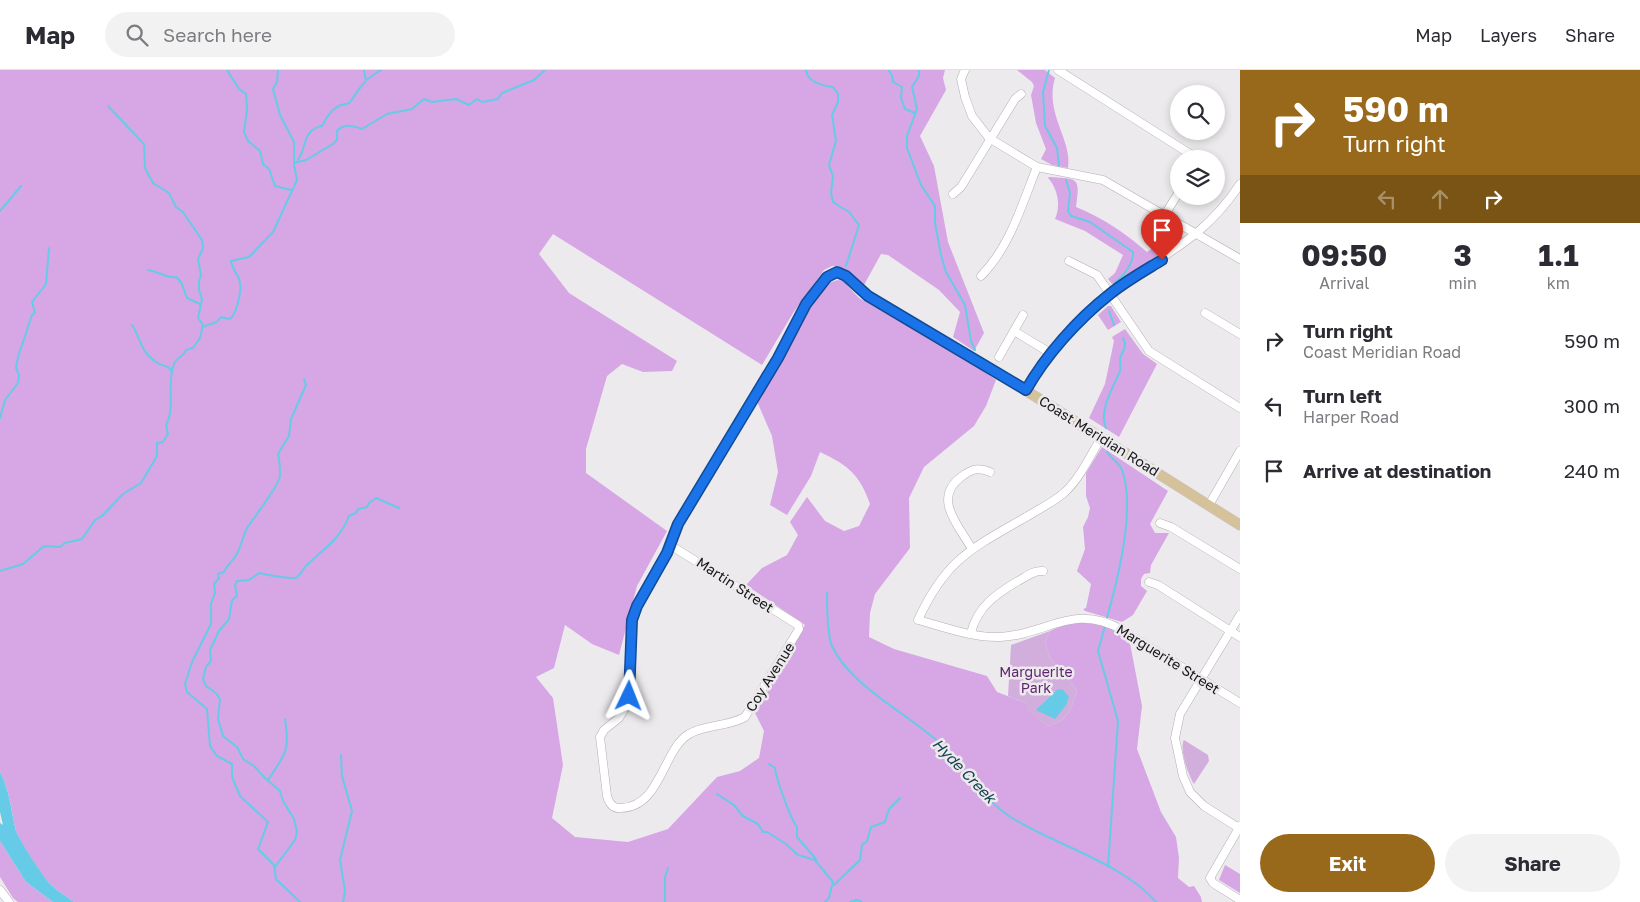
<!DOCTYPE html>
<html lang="en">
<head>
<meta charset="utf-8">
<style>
  :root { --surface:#fff; --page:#f2f2f3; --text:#2b2b33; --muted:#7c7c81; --line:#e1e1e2; --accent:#99691b }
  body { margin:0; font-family:"Golos Text",sans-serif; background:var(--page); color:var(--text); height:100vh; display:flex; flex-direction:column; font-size:19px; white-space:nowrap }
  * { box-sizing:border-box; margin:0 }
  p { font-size:16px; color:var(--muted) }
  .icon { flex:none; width:28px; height:28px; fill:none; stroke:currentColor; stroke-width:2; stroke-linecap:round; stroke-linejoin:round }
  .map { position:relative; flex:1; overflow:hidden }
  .panel { display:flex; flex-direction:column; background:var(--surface); width:400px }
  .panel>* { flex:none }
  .hud { background:#99691b; color:#fff; overflow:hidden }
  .fabs { position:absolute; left:1170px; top:15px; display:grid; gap:10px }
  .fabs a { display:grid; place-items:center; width:55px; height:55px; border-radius:50%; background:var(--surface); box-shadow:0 2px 8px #0003; font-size:25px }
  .pin { position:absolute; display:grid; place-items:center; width:42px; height:42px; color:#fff; margin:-51px -21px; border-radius:50% 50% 50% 0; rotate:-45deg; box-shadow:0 0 5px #0007 }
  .pin .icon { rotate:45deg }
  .me { position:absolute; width:55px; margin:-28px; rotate:2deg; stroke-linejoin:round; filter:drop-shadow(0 0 4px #0008) }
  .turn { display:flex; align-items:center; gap:18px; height:105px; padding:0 20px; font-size:22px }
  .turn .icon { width:65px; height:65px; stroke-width:2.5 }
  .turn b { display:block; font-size:35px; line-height:42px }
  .lanes { display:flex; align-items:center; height:48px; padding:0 20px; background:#0003; justify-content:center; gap:25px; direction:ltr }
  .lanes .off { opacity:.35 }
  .eta { display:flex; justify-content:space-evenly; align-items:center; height:85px; text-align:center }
  .eta b { font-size:30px; font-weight:700; line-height:35px }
  .button { display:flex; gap:10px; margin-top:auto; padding:10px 20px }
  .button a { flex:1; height:58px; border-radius:30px; background:var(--accent); color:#fff; font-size:20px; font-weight:700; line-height:58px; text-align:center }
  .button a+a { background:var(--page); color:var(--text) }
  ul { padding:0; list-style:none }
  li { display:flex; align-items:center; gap:15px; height:65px; padding:0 20px }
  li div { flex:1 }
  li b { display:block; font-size:19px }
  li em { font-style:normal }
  header { display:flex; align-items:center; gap:30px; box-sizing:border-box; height:70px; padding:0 25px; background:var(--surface); border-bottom:1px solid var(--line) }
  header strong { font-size:24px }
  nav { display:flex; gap:28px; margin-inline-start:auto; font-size:18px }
  .search { width:350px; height:45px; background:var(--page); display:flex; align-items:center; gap:12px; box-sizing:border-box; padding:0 18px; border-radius:28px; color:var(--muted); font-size:19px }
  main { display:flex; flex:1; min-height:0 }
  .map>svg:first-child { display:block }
  .green { fill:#d2aedc }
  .forest { fill:#d7a6e5 }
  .water { fill:#66cbe6 }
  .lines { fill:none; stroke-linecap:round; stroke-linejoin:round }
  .stream { stroke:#66cbe6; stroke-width:2 }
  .minor-casing { stroke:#b2afb3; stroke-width:9 }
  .major-casing { stroke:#c8c7c8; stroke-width:11 }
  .minor { stroke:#fff; stroke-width:8 }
  .major { stroke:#d5c19a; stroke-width:10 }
  .route-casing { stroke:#114b97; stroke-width:12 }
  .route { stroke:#1a73e8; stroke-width:9 }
  .labels { text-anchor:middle; stroke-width:5; stroke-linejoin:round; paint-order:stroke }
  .street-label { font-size:14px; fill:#181718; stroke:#edeaee }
  .park-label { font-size:14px; fill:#60256f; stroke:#edeaee }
  .water-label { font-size:15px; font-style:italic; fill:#174450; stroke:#edeaee }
</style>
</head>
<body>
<header>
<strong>Map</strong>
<div class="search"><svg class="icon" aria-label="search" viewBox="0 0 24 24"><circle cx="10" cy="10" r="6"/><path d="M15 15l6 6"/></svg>Search here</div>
<nav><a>Map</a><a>Layers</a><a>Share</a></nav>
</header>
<main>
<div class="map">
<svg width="1240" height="832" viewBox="0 0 1240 832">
  <rect width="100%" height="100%" fill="#edeaee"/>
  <!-- green -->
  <g class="green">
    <path d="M1050,561L1045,572L1050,588L1077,620C1071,640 1069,650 1048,656L1026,641V633L1008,626L1011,575Z"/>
    <path d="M1184,670L1208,685L1209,691L1194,714C1188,705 1179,678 1184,670Z"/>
  </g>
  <!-- forest -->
  <g class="forest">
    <path d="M0,0H945L943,8L946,20L920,66L934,96L948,172L984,263L974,281L953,267L960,242L939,220L888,185L881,184L864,215L839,196H832L824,200L793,243L762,295L553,164L539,184L569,223L677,291L672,301L643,302L622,294L607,306L586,379V403L667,461L637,516L619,585L592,574L565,555L554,598L536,607L553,628L563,695L552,748L575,767L628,772L668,759L717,707L740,701L759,688L764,661L755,643L805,555L746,515L762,498L787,485L798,465L790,452L807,427L825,451L844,461L859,456L870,434C860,405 848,395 820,382L811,406L787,445L770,435L778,402L772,366L756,329L797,262L804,243L831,212L838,210L843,211L859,228L974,294L996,310L986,336L974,356L924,397L909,428L910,478L875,524L870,543L869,567L894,579L987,606L997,622L1026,633L1027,641L1048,656C1069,650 1071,640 1077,620L1050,588L1045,572L1050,561L1068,553L1088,552L1119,559L1129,568L1142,636L1137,679L1161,742L1176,767L1179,788L1178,808L1189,817L1194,816L1201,827L1202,832H74C66,826 56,820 49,813C42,805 19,771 16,761C11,741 10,720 0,702Z"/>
    <path d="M1017,0H1045L1055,8C1044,43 1073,71 1068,98L1052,95L1041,89L1046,79L1036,53L1031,25L1034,16L1032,12Z"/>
    <path d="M1049,107C1079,109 1080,107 1076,137C1103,148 1125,163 1147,182L1177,161L1182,164V169L1116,214H1112L1108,209L1115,203L1123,185L1085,161L1055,149C1061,136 1058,119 1048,108Z"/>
    <path d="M1108,236H1111L1121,252L1108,260L1098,245Z"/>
    <path d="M1125,259L1143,284L1157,294L1119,367L1089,348L1105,314L1114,271L1112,267Z"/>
    <path d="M1102,377L1168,421L1150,454L1155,463H1169L1151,495L1150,503L1144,504L1141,509V516L1147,521L1133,545L1122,552L1085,541L1083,539L1086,538L1091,514L1077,501L1085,479L1083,457L1088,447L1090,438L1086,426V403Z"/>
    <path d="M0,771L26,812L53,832H18L13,828L0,807Z"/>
    <path d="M1225,795L1240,804V823L1219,810Z"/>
  </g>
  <!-- water -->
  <g class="water">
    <path d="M1062,619L1069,627L1066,635L1055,649L1036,640L1057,620Z"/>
    <path d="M0,702C10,720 11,742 16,761C20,772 42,804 49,813C56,820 66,826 74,832H53L26,812L0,771V753L3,755L0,742Z"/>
  </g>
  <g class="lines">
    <!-- stream -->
    <g class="stream">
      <path d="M227,0L239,19L246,24L247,40L244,62L248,71L260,81L263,94L269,99L275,116L291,120"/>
      <path d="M806,0C807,12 823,16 833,17L838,24V32L832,45L836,71L829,95L833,106L831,123L833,132L849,142L859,155L846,196"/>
      <path d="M888,0L892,5L893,12L902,17L901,28L905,39L915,43"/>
      <path d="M919,0V6L912,17L917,39L907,66V78L921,115L935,136V153L941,185L946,202L965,235L971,271L975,280"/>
      <path d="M1049,0L1043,22L1045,56L1057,78L1059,96"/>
      <path d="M366,10L381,0"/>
      <path d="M298,90C307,77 302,60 322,56C327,47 331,39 341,35C343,34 346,35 349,33C351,32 360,16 366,11L364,0"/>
      <path d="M294,93L306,90L333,74L337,70V61C345,53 353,56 362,59L387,44L412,39L424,29L432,32L456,29L469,35L477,29L482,32L498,29L502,23L534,10L545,0"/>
      <path d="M1066,110L1070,123L1068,141L1071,146L1090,152L1133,182C1134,193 1123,207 1115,212"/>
      <path d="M0,141L21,116"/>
      <path d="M148,200C158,201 167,209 176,207L181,212L187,228L200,234"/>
      <path d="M1109,241L1114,255"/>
      <path d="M132,255C141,268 140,282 156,292C162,297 169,294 172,302"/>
      <path d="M202,257L217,252L221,247L230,249C237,243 243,218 239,209C236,202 232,198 231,191L249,187L273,162L297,110L294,95V72L280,45L273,19L277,12L278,0"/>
      <path d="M0,348L5,330L18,313L19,305L16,298L18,287L32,245L35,243L32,232L46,214L49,178"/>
      <path d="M1106,358C1098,341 1114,316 1120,301C1121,297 1120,293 1120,289C1122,280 1128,278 1123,268"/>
      <path d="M0,501L23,494L44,476L60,477L65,473L82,469L95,450L102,446L123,424L141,413L157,386V373L163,372L168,364L166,355C176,337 166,314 174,294C176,288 184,286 186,280L193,278L200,268L203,255L198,248L202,229L199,220V211L201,205L198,189L203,178L202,170L183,142L176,137L169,123L153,113L145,98L144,74L108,36"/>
      <path d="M827,523C827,537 827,564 832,576C849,615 911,646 942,675C966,698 983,730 1012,748C1056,775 1124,794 1156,832"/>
      <path d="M1106,551C1117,513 1136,438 1122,400C1119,392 1111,389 1107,382"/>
      <path d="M1105,556L1098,581L1118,651L1108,797"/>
      <path d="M341,685L342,706L352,741L340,790L345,821L343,832"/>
      <path d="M769,694L775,698C776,708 790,748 797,757V767L816,789"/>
      <path d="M268,710C286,683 290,681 285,649"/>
      <path d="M717,724L734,735L743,746L758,754L763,762H767L786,774L798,785L815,790L833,812L831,819"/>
      <path d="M275,797L295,770L297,762L294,749L283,731L280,721L265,708L254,696L243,689L237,677L223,666L218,649L220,629L216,623L206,616L203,609L206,597L211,591L210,580L219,561L229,549L232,530L237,526L235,515L237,511L249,510L259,503C272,506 282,508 296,508C301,505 302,500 306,496C323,479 340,470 349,446L356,443L358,439L367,437L369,433L376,428L399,438"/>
      <path d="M834,815L860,790L862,775L867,771L871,757L885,752L889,739L900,728"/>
      <path d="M300,832L276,809L274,795L258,779L268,752L240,726L232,707V694L217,686L210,676L207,639L187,622L185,614L192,592L211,554V534L215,523L214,514L219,508L218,504L224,502C227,495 233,491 237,484C241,476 243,466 247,458C253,449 280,414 280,406C280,399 280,392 278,384L289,366L291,349L306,315L304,309"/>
      <path d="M665,832V807L668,798"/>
      <path d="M825,832L829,828L831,819"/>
      <path d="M850,832L857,830L862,832"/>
    </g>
    <defs>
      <g id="minor">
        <path d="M965,0L961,9L965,27L972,46L989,68L1037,97L1103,110L1240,189"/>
        <path d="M1058,0L1198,89"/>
        <path d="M953,124L961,117L1015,29L1021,24"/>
        <path d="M1164,146L1179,122"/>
        <path d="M1069,191L1097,205L1149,281L1240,338"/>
        <path d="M981,206C1010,177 1022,134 1037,97"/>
        <path d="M1205,243L1240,264"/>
        <path d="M1014,261L1052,284"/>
        <path d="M999,287L1023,245"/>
        <path d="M1101,368C1090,386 1080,408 1065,422C1054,432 1039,439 1026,447C971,479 946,489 918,550C944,557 973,568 1000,567C1046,565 1074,532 1122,560L1240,633"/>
        <path d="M1209,435L1240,381"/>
        <path d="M1160,453L1171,457L1240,499"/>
        <path d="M670,475L798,555L799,559L745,647C728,657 706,654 689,664C663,679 661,737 621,738C613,739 609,733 607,726L600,667L604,660L619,648L626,636L630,621L632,550L637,536L667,483L678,454L778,288L806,234L825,209L835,203L845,205L868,226L1025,320C1047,285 1078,249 1110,223C1161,184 1203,171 1240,114"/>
        <path d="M972,479C959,456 932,429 961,407C972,399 977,397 990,402"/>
        <path d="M1149,512L1158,515L1240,567"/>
        <path d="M971,563C977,537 996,524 1018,511C1026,507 1033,500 1043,501"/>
        <path d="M1240,756L1210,808L1213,813L1240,830"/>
        <path d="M1239,758L1204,736L1190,722L1183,706L1175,668L1180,644L1240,545"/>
        <path d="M0,820L9,832"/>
      </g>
      <path id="major" d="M1025,320L1240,455"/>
    </defs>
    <!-- minor casing -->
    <use href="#minor" class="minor-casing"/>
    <!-- major casing -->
    <use href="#major" class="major-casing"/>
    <!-- minor -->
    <use href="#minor" class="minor"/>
    <!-- major -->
    <use href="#major" class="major"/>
  </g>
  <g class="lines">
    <defs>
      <path id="route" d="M629,626L632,550L637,536L667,483L678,454L778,288L806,234L827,207L837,202L846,206L868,226L1026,320C1046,285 1077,250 1110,224C1126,211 1144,201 1162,190"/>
    </defs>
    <!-- route casing -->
    <use href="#route" class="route-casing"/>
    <!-- route -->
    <use href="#route" class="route"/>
  </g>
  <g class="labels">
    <!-- street labels -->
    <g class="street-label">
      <text transform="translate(1099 366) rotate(32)" y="5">Coast Meridian Road</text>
      <text transform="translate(735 515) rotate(33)" y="5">Martin Street</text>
      <text transform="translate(1168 589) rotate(32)" y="5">Marguerite Street</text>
      <text transform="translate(770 607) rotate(-58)" y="5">Coy Avenue</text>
    </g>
    <!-- park labels -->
    <g class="park-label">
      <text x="1036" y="607">Marguerite<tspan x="1036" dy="16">Park</tspan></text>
    </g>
    <!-- water labels -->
    <g class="water-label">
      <text transform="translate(964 701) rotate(46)" y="5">Hyde Creek</text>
    </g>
  </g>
</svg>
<div class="fabs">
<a><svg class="icon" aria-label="search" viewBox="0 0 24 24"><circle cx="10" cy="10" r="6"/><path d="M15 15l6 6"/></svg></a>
<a><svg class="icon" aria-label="layers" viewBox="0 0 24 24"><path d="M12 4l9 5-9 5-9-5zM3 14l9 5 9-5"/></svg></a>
</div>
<div class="pin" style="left:1162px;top:190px;background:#d93025"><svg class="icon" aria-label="arrive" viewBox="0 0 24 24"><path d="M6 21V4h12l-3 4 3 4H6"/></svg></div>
<svg class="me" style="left:629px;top:626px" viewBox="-20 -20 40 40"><path d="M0-17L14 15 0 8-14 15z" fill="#1a73e8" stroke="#fff" stroke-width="4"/></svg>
</div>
<section class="panel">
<div class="hud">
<div class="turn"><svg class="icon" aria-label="right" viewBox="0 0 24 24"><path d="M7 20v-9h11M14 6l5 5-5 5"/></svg><div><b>590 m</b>Turn right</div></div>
<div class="lanes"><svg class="icon off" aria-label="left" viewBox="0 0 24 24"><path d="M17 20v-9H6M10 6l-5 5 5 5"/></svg><svg class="icon off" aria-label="ahead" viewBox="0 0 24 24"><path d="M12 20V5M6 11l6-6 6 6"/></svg><svg class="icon" aria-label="right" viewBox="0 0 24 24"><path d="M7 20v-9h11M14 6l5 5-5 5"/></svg></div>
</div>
<div class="eta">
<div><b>09:50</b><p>Arrival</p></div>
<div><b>3</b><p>min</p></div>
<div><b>1.1</b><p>km</p></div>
</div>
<ul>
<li><svg class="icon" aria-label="right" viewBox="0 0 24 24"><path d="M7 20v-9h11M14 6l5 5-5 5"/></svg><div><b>Turn right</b><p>Coast Meridian Road</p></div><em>590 m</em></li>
<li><svg class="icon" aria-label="left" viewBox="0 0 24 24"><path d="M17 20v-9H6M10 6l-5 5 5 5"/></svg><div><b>Turn left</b><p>Harper Road</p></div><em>300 m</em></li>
<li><svg class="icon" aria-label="arrive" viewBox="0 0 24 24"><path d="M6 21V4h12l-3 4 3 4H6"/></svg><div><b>Arrive at destination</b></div><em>240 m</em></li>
</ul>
<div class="button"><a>Exit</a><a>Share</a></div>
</section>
</main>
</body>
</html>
